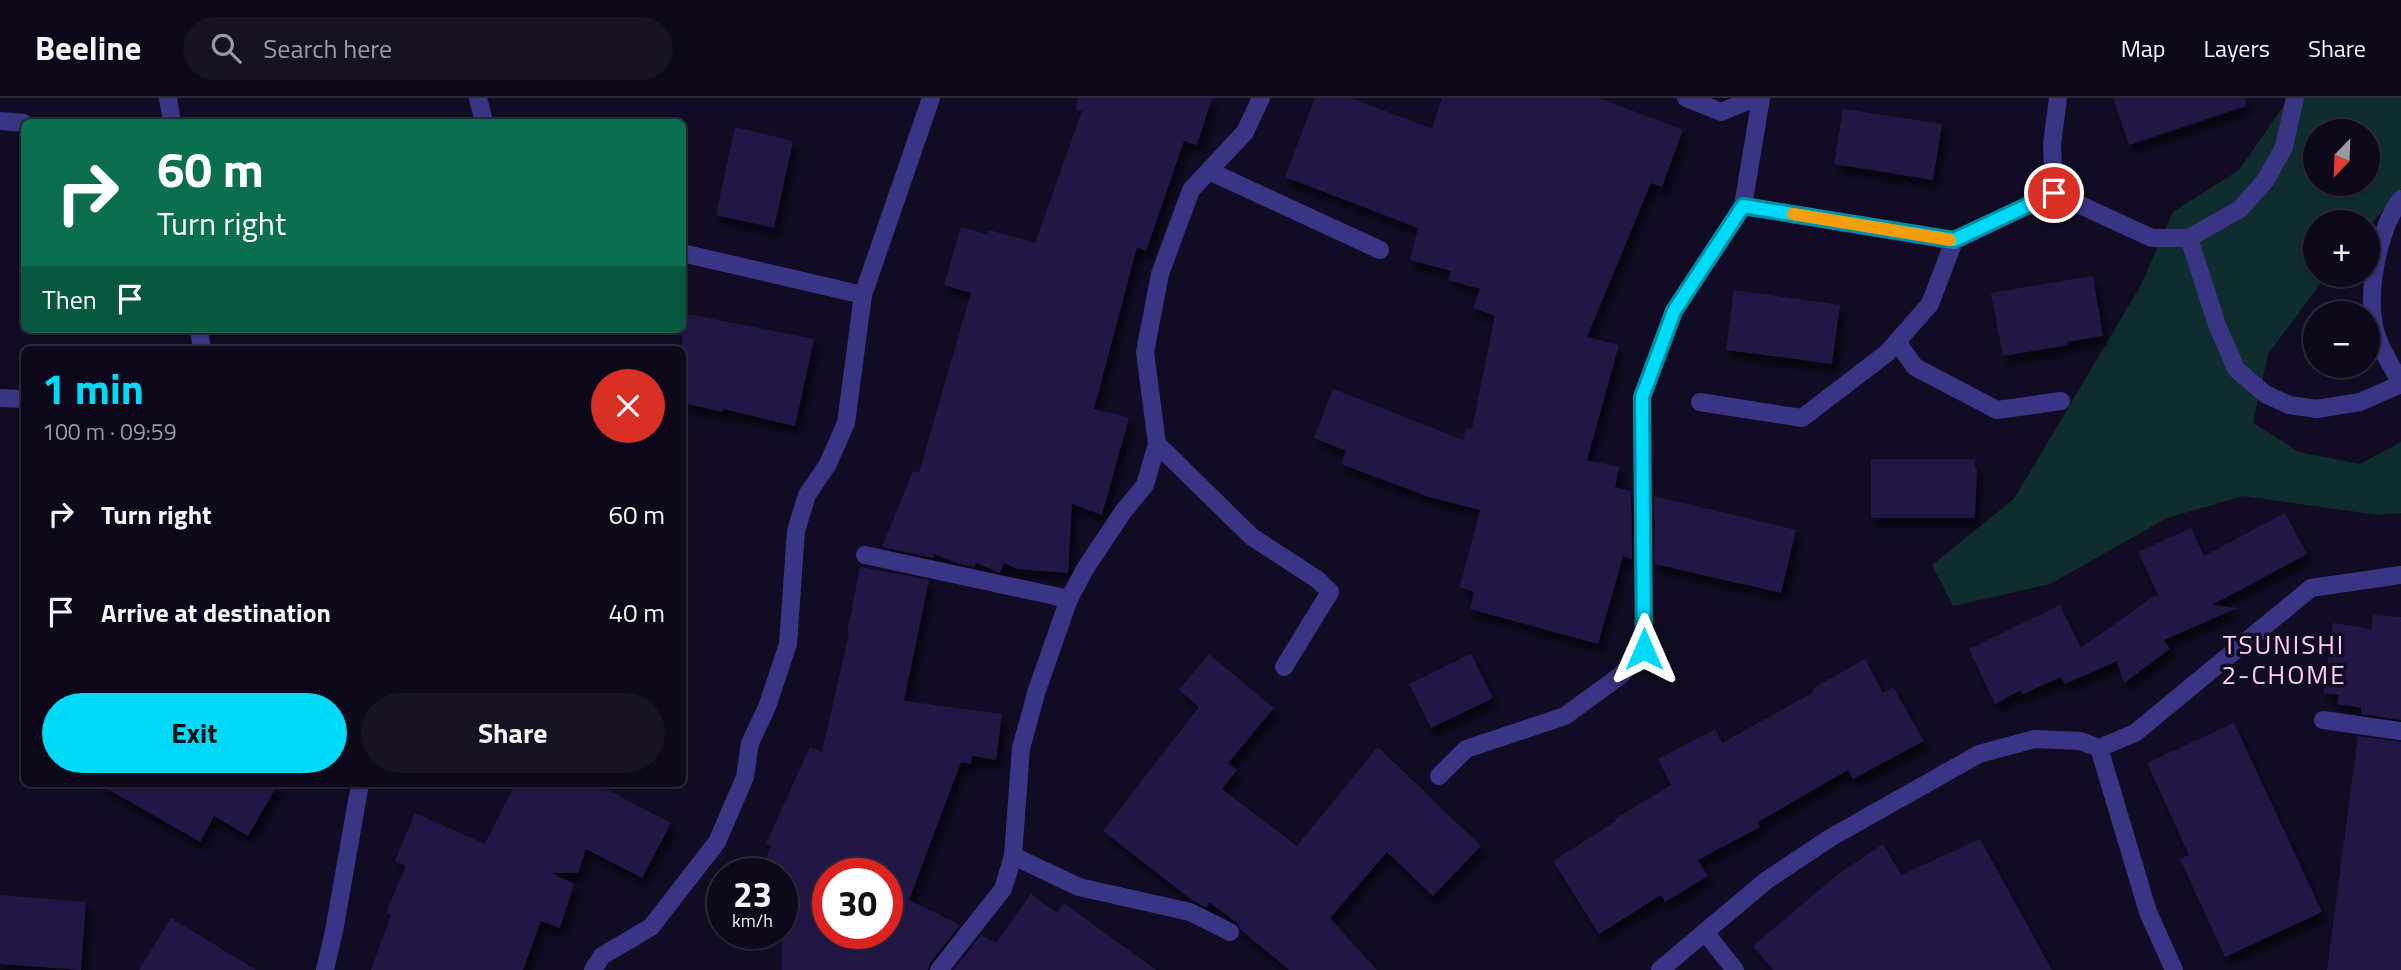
<!DOCTYPE html>
<html lang="en">
<head>
<meta charset="utf-8">
<style>
  :root { --surface:#0d091a; --page:#161223; --text:#f1f3f6; --muted:#9a9aa2; --line:#2d2a39; --accent:#00daf9 }
  body { margin:0; font-family:"Titillium Web",sans-serif; background:var(--page); color:var(--text); height:100vh; display:flex; flex-direction:column; font-size:26px; white-space:nowrap }
  * { box-sizing:border-box; margin:0 }
  p { font-size:23px; color:var(--muted) }
  .icon { flex:none; width:38px; height:38px; fill:none; stroke:currentColor; stroke-width:2; stroke-linecap:round; stroke-linejoin:round }
  .map { position:relative; flex:1; overflow:hidden }
  .panel { position:absolute; left:21px; top:248px; width:665px; height:441px; display:flex; flex-direction:column; background:var(--surface); border-radius:10px; box-shadow:0 2px 5px #0004,0 0 0 2px var(--line) }
  .panel>* { flex:none }
  .top-card { position:absolute; left:21px; top:21px; width:665px; height:214px; border-radius:10px; box-shadow:0 2px 5px #0004,0 0 0 2px var(--line); background:#0b6e4f; color:#fff; overflow:hidden }
  .needle { width:46px; rotate:203deg }
  .tools { position:absolute; left:2303px; top:21px; display:grid; gap:14px }
  .tools a { display:grid; place-items:center; width:77px; height:77px; border-radius:50%; background:var(--surface); box-shadow:0 2px 5px #0004,0 0 0 2px var(--line); font-size:35px }
  .speed { position:absolute; left:707px; top:760px; display:flex; gap:14px; font-size:35px; font-weight:700; text-align:center }
  .speed>* { display:grid; place-content:center; width:91px; height:91px; border-radius:50%; background:var(--surface); box-shadow:0 2px 5px #0004,0 0 0 2px var(--line); line-height:1 }
  .speed small { font-size:18px; font-weight:400 }
  .speed .limit { border:10px solid #d22; background:#fff; color:#111 }
  .pin { position:absolute; display:grid; place-items:center; width:60px; height:60px; color:#fff; margin:-30px; border:4px solid #fff; border-radius:50%; box-shadow:0 2px 7px #0007 }
  .me { position:absolute; width:77px; margin:-38px; rotate:0deg; stroke-linejoin:round; filter:drop-shadow(0 0 5px #0008) }
  .turn { display:flex; align-items:center; gap:24px; height:147px; padding:0 21px; font-size:32px }
  .turn .icon { width:91px; height:91px; stroke-width:2.5 }
  .turn b { display:block; font-size:49px; line-height:60px }
  .then { display:flex; align-items:center; height:66px; padding:0 21px; background:#0003; gap:14px; font-size:26px }
  .round { display:grid; place-items:center; flex:none; width:74px; height:74px; border-radius:37px; background:var(--page) }
  .overview { display:flex; align-items:center; justify-content:space-between; height:119px; padding:0 21px }
  h1 { font-size:42px; font-weight:700; line-height:52px; color:var(--accent) }
  .button { display:flex; gap:14px; margin-top:auto; padding:14px 21px }
  .button a { flex:1; height:80px; border-radius:42px; background:var(--accent); color:#111; font-size:28px; font-weight:700; line-height:80px; text-align:center }
  .button a+a { background:var(--page); color:var(--text) }
  ul { padding:0; list-style:none }
  li { display:flex; align-items:center; gap:21px; height:98px; padding:0 21px }
  li div { flex:1 }
  li b { display:block; font-size:26px }
  li em { font-style:normal }
  header { display:flex; align-items:center; gap:42px; box-sizing:border-box; height:98px; padding:0 35px; background:var(--surface); border-bottom:2px solid var(--line) }
  header strong { font-size:33px }
  nav { display:flex; gap:38px; margin-inline-start:auto; font-size:24px }
  .search { width:490px; height:63px; background:var(--page); display:flex; align-items:center; gap:18px; box-sizing:border-box; padding:0 24px; border-radius:38px; color:var(--muted); font-size:26px }
  .map>svg:first-child { display:block }
  .green { fill:#0f2d2d; fill-rule:evenodd }
  .building { fill:#221745; fill-rule:evenodd; filter:url(#shadow) }
  .lines { fill:none; stroke-linecap:round; stroke-linejoin:round }
  .service { stroke:#3a3485; stroke-width:18 }
  .minor { stroke:#3a3485; stroke-width:18 }
  .tertiary { stroke:#3a3485; stroke-width:18 }
  .route-casing { stroke:#008ea2; stroke-width:18 }
  .route { stroke:#00daf9; stroke-width:12 }
  .slow { stroke:#f59e0b; stroke-width:12 }
  .labels { text-anchor:middle; stroke-width:7; stroke-linejoin:round; paint-order:stroke }
  .neighbourhood-label { font-size:26px; letter-spacing:2px; fill:#ffd0ed; stroke:#110c23 }
</style>
</head>
<body>
<header>
<strong>Beeline</strong>
<div class="search"><svg class="icon" aria-label="search" viewBox="0 0 24 24"><circle cx="10" cy="10" r="6"/><path d="M15 15l6 6"/></svg>Search here</div>
<nav><a>Map</a><a>Layers</a><a>Share</a></nav>
</header>
<div class="map">
<svg width="2401" height="872" viewBox="0 0 2401 872">
  <defs>
    <filter id="shadow"><feDropShadow dx="4.5" dy="8" stdDeviation="3.5" flood-color="#0009"/></filter>
  </defs>
  <rect width="100%" height="100%" fill="#110c23"/>
  <!-- green -->
  <path class="green" d="M2289,0H2401V91L2368,130V124H2315V177H2327L2268,256L2253,325L2299,354L2360,366L2401,344V415L2378,417L2243,398L2167,420L2050,486L1953,508L1932,467L2014,401L2141,187L2173,114L2239,72ZM2315,33H2368V86H2315Z"/>
  <!-- building -->
  <g class="building">
    <path d="M1078,0H1212L1197,47L1184,43L1146,153L1137,149L1094,311L1129,320L1102,417L1072,406L1068,475L1017,471L1004,465L1000,475L976,465L974,469L956,465L934,456L933,460L882,449L913,373L919,375L971,195L944,187L961,129L988,137L989,132L1035,145L1082,13L1076,12Z"/>
    <path d="M1315,0H1351L1432,31L1442,0H1599L1683,32L1662,89L1651,85L1587,239L1619,247L1587,362L1619,369L1615,389L1631,393L1632,461L1623,458L1598,546L1470,511L1474,494L1460,489L1480,412L1429,399L1341,366L1346,353L1314,340L1333,291L1463,342L1466,330L1472,331L1495,218L1473,210L1480,191L1448,182L1451,173L1410,162L1418,130L1285,79Z"/>
    <path d="M2113,0H2245L2246,8L2129,47Z"/>
    <path d="M1843,11L1942,26L1933,82L1834,66Z"/>
    <path d="M735,29L793,43L774,130L716,117Z"/>
    <path d="M2093,178L2103,238L2067,244L2068,247L2003,258L1991,195Z"/>
    <path d="M1734,192L1840,207L1832,266L1726,252Z"/>
    <path d="M682,215L814,241L795,328L723,311V314L682,305Z"/>
    <path d="M1871,361H1975V371L1977,370L1975,420H1871Z"/>
    <path d="M1654,398L1796,432L1781,495L1655,466Z"/>
    <path d="M2285,415L2307,456L2212,507L2237,510L2164,542L2170,551L2124,585L2117,563L2065,586L2061,579L2023,596L2021,592L1995,606L1969,551L2060,507L2081,550L2154,498L2159,499L2138,454L2191,430L2204,458Z"/>
    <path d="M860,469L929,482L904,603L1002,616L996,662L972,658L971,666L961,664L909,802L960,827L930,865L928,872H782V775H760L771,748L766,746L810,649L822,654L849,536L847,535ZM828,775H887V835H828Z"/>
    <path d="M2373,517L2401,519V622L2361,616V610L2337,606L2339,597L2323,595L2333,525L2372,531Z"/>
    <path d="M1209,556L1274,610L1228,665L1237,672L1222,691L1297,748L1378,649L1481,748L1433,798L1387,754L1330,820L1377,872H1289L1241,832L1236,824L1209,804L1207,810L1193,803L1103,733L1199,609L1179,592Z"/>
    <path d="M1471,556L1493,600L1431,630L1409,586Z"/>
    <path d="M1865,561L1883,595L1893,589L1924,643L1853,681L1848,672L1758,724L1760,729L1698,762L1708,778L1665,804L1661,797L1599,836L1553,763L1616,723L1615,721L1671,687L1658,661L1715,631L1722,645L1814,594L1812,591Z"/>
    <path d="M2234,625L2322,814L2225,859L2180,761L2189,757L2147,665Z"/>
    <path d="M2358,638L2401,644V872H2327Z"/>
    <path d="M99,686H278L248,738L214,718L200,744Z"/>
    <path d="M515,686H596L671,725L642,780L586,751L578,775H552L574,786L560,830L541,823L523,872H371L391,817L386,815L406,768L395,763L415,715L485,746Z"/>
    <path d="M1980,741L2052,872H1773L1753,848L1837,777L1883,746L1901,777Z"/>
    <path d="M1031,796L1057,815L1064,805L1156,872H954L981,837L996,845Z"/>
    <path d="M0,797L86,804L81,872L0,866Z"/>
    <path d="M171,820L256,872H139Z"/>
  </g>
  <g class="lines">
    <!-- service -->
    <g class="service">
      <path d="M1686,0L1721,14L1755,0"/>
      <path d="M0,23L24,25"/>
      <path d="M1209,73L1380,152"/>
      <path d="M1897,244L1915,269L1997,312L2061,303"/>
      <path d="M1700,304L1802,320L1887,255L1930,206L1954,143"/>
      <path d="M865,457L1069,501"/>
      <path d="M1284,569L1330,494"/>
      <path d="M2323,622L2401,633"/>
      <path d="M1439,678L1466,651L1565,618L1621,577"/>
      <path d="M1013,758L1079,789L1190,814L1230,834"/>
    </g>
    <!-- minor -->
    <g class="minor">
      <path d="M168,0L172,24"/>
      <path d="M478,0L484,24"/>
      <path d="M2054,95L2052,46L2058,0"/>
      <path d="M1743,108L1954,143L2054,95L2152,140H2189L2217,227L2236,271L2265,296L2289,307L2317,311L2360,304L2401,286C2393,269 2379,250 2375,232C2366,194 2378,132 2401,101"/>
      <path d="M2189,140L2240,111L2265,83L2284,49L2295,0"/>
      <path d="M682,155L863,197"/>
      <path d="M199,231L202,252"/>
      <path d="M0,300L24,301"/>
      <path d="M1157,346L1252,439L1318,482L1330,494"/>
      <path d="M1621,577L1644,551L1642,299L1674,213L1743,108L1761,0"/>
      <path d="M2099,650L2148,814L2174,872"/>
      <path d="M325,872L334,833L360,686"/>
      <path d="M593,872L602,858L651,829L717,744L745,679L750,645L767,609L788,546L796,433L807,397L828,366L846,325L863,197L931,0"/>
      <path d="M939,872L1003,791L1013,758L1021,650L1037,592L1069,501L1085,471L1123,414L1145,387L1157,346L1145,254L1160,176L1191,92L1245,34L1261,0"/>
      <path d="M1735,872L1705,834L1767,782L1830,740L1979,656L2035,641L2080,643L2099,650L2135,635L2311,490L2401,477"/>
    </g>
    <!-- tertiary -->
    <path class="tertiary" d="M1660,872L1705,834"/>
  </g>
  <g class="lines">
    <defs>
      <path id="route" d="M1644,551L1642,299L1674,213L1743,108L1954,142L2054,95"/>
    </defs>
    <!-- route casing -->
    <use href="#route" class="route-casing"/>
    <!-- route -->
    <use href="#route" class="route"/>
    <!-- slow -->
    <path class="slow" d="M1793,116L1950,142"/>
  </g>
  <g class="labels">
    <!-- neighbourhood labels -->
    <g class="neighbourhood-label">
      <text x="2284" y="556">TSUNISHI<tspan x="2284" dy="30">2-CHOME</tspan></text>
    </g>
  </g>
</svg>
<div class="tools">
<a><svg class="needle" viewBox="-14 -14 28 28"><path d="M0-13l5 13h-10z" fill="#e53935"/><path d="M0 13l5-13h-10z" fill="#9a9aa2"/></svg></a>
<a>+</a>
<a>−</a>
</div>
<div class="speed"><div>23<small>km/h</small></div><div class="limit">30</div></div>
<div class="pin" style="left:2054px;top:95px;background:#d93025"><svg class="icon" aria-label="arrive" viewBox="0 0 24 24"><path d="M6 21V4h12l-3 4 3 4H6"/></svg></div>
<svg class="me" style="left:1644px;top:551px" viewBox="-20 -20 40 40"><path d="M0-17L14 15 0 8-14 15z" fill="#00daf9" stroke="#fff" stroke-width="4"/></svg>
<div class="top-card">
<div class="turn"><svg class="icon" aria-label="right" viewBox="0 0 24 24"><path d="M7 20v-9h11M14 6l5 5-5 5"/></svg><div><b>60 m</b>Turn right</div></div>
<div class="then">Then<svg class="icon" aria-label="arrive" viewBox="0 0 24 24"><path d="M6 21V4h12l-3 4 3 4H6"/></svg></div>
</div>
<section class="panel">
<div class="overview"><div><h1>1 min</h1><p>100 m · 09:59</p></div><a class="round" style="background:#d93025;color:#fff"><svg class="icon" aria-label="close" viewBox="0 0 24 24"><path d="M6 6l12 12M18 6L6 18"/></svg></a></div>
<ul>
<li><svg class="icon" aria-label="right" viewBox="0 0 24 24"><path d="M7 20v-9h11M14 6l5 5-5 5"/></svg><div><b>Turn right</b></div><em>60 m</em></li>
<li><svg class="icon" aria-label="arrive" viewBox="0 0 24 24"><path d="M6 21V4h12l-3 4 3 4H6"/></svg><div><b>Arrive at destination</b></div><em>40 m</em></li>
</ul>
<div class="button"><a>Exit</a><a>Share</a></div>
</section>
</div>
</body>
</html>
